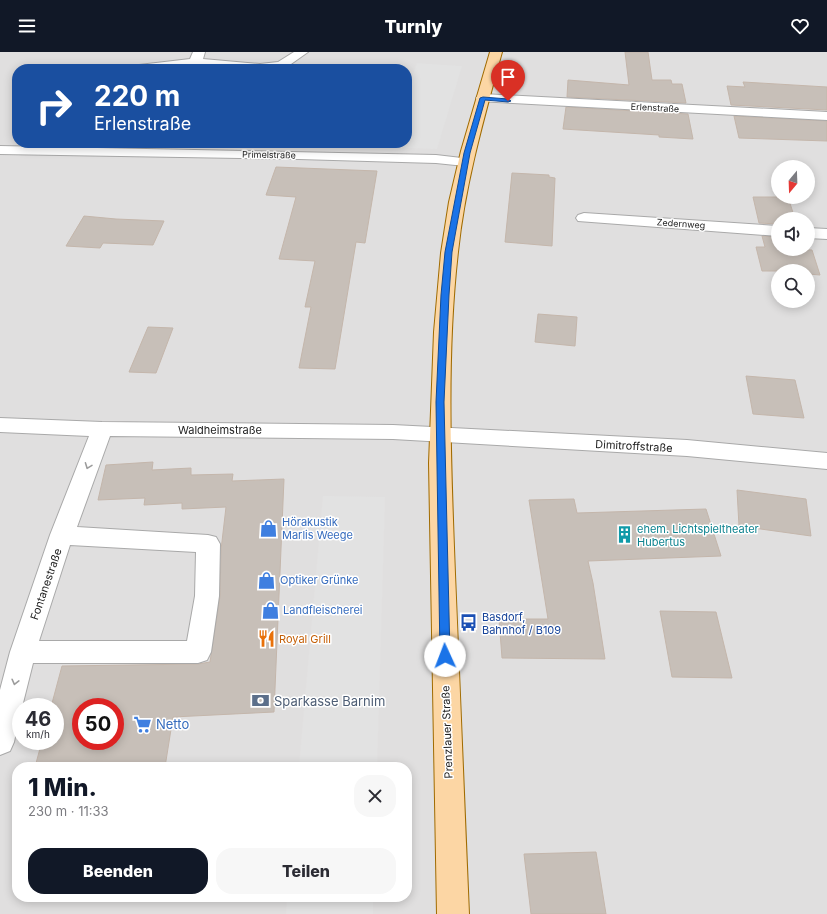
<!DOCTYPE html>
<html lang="de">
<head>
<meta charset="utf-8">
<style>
  :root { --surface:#fff; --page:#f7f7f7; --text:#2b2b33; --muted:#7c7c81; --accent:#111827 }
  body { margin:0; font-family:Inter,sans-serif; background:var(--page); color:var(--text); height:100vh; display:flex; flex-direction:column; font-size:15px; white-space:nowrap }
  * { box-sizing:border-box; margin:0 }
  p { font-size:13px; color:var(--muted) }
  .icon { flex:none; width:22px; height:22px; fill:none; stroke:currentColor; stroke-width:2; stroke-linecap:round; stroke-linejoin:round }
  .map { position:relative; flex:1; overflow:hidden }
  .side { position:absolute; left:12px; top:710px; width:400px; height:140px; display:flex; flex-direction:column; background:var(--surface); border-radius:16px; box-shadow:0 2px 10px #0003 }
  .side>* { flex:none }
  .banner { position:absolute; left:12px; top:12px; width:400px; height:84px; border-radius:16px; box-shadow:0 2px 10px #0003; background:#1a4fa0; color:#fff; overflow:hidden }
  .needle { width:26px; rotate:199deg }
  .controls { position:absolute; left:771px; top:108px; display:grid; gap:8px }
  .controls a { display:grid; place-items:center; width:44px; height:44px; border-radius:50%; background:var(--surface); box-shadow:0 2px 10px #0003; font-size:20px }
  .speed { position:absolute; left:12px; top:646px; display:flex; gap:8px; font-size:20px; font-weight:700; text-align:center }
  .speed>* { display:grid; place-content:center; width:52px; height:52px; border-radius:50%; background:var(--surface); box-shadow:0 2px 10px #0003; line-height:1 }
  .speed small { font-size:10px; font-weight:400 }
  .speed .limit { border:6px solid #d22; background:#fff; color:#111 }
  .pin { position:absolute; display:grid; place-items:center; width:34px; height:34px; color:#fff; margin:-41px -17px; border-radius:50% 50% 50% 0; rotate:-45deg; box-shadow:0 0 4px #0007 }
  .pin .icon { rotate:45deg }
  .me { position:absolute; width:44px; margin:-22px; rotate:358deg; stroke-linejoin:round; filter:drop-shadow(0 0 3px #0008) }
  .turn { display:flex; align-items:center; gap:14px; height:84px; padding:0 16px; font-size:18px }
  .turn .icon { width:52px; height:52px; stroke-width:2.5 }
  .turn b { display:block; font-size:28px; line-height:34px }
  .round { display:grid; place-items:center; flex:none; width:42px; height:42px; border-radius:16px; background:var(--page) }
  .head { display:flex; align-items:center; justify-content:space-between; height:68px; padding:0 16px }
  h1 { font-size:24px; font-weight:800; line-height:30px; color:var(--accent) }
  .primary-button { display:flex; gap:8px; margin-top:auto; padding:8px 16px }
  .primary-button a { flex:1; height:46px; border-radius:16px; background:var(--accent); color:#fff; font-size:16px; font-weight:800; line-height:46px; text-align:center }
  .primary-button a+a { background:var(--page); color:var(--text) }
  header { display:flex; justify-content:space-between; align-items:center; height:52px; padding:0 16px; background:var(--accent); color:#fff; font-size:18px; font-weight:800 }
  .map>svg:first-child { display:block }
  .residential { fill:#e0dfdf; fill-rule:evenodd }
  .parking { fill:#e2e2e2 }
  .building { fill:#c7bfb8; stroke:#c4b6ab; fill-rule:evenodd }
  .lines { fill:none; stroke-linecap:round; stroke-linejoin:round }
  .minor-casing { stroke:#a9a9a9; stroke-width:2 }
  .major-casing { stroke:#a06b00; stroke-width:2 }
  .minor { fill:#fff; fill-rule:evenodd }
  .major { fill:#fcd6a4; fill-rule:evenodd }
  .oneway { stroke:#9c9c9c }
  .route { fill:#1a73e8; stroke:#114b97 }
  .labels { text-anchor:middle; stroke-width:3; stroke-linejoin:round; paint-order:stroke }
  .far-street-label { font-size:9px; fill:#222; stroke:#fff }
  .street-label { font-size:11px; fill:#222; stroke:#fff }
  .shop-label { font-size:11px; fill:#366cbe; stroke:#fff; text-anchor:start }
  .culture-label { font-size:11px; fill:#0d838f; stroke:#fff; text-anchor:start }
  .transit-label { font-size:11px; fill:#164399; stroke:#fff; text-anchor:start }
  .food-label { font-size:11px; fill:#c56008; stroke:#fff; text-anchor:start }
  .near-service-label { font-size:13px; fill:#4e5e75; stroke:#fff; text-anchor:start }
  .near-shop-label { font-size:13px; fill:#366cbe; stroke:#fff; text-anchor:start }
</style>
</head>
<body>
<header><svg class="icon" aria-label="menu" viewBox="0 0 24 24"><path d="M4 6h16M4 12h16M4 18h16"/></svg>Turnly<svg class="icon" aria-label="heart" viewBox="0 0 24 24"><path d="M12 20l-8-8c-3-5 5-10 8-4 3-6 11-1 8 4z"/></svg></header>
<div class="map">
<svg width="827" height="862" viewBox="0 0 827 862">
  <rect width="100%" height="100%" fill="#f2efe9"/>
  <!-- residential -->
  <path class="residential" d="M0,0H827V862H0ZM17,17H407V91H17ZM778,115H808V145H778ZM778,167H808V197H778ZM778,219H808V249H778ZM21,655H55V689H21ZM81,655H115V689H81ZM17,715H407V845H17Z"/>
  <!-- parking -->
  <g class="parking">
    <path d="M417,11L462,14L437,97L384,95L386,91H407V37Z"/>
    <path d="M323,444L385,445L377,715H299Z"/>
    <path d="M287,845H373V862H286Z"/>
  </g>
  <!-- building -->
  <g class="building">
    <path d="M625,0H648L652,28H671L672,32H682L686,51L567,45L568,28L629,33Z"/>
    <path d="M743,30L827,35V58L731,53L727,34L745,35Z"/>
    <path d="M566,55L688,62L693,87L659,85V83L563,77Z"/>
    <path d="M734,64L827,69V89L739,86Z"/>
    <path d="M276,115L377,119L365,191L356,190L335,317L299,316L311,255H305L315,209L279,207L296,145L266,143Z"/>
    <path d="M512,121L549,123V125L555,126L552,194L505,190Z"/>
    <path d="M753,145H788L795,167H778V172L759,171Z"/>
    <path d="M84,164L116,167L164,169L153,193L103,191L100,196L66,194Z"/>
    <path d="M762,184L778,185V197L812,198L820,223L808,222V219H762L756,195H765Z"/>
    <path d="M538,262L577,265L575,294L535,290Z"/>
    <path d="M148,275L173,276L156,321L129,320Z"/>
    <path d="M746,324L795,328L804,366L753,362Z"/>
    <path d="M153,410L152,418L191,416V423L233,422L232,429L284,427L274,660L173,665L165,715H35L42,689H55V655H51L62,614L198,612L210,610L220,544L221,498L226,455L182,457V451L144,453L145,446L98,448L106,413ZM81,655H115V689H81Z"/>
    <path d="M737,438L806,447L811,484L739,474Z"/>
    <path d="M574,447L577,461L706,457L721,504L588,509L593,531L605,607L502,606L499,567H548L529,448Z"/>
    <path d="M660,559L716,560L732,626L672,625Z"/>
    <path d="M596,800L606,862H531L524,802Z"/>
  </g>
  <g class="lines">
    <defs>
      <g id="minor">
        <path d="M193,0H205L203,7L260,12L278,10L294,0H308L284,17H229L195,14L170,17H133L134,14L139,13L190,7Z"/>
        <path d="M483,42L827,60V68L478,49L476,46L478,43Z"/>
        <path d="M0,94L436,103L470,107L472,110L470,113L465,114L436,111L299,107L0,102Z"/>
        <path d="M584,161L778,174V184L578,169L576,166L578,163Z"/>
        <path d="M808,176L827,177V187L808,186Z"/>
        <path d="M0,366L102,370L393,373L687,388L827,401V417L687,404L393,387L110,384L77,475L208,483L216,485L220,492L219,544L211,600L207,608L198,611H33L22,655H21L14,690L10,699L0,703V638L10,600L50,483L89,384L0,380ZM70,493L196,500L195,544L187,589H39Z"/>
      </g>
      <path id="major" d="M490,0H502C484,66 465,132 458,200C446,305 451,416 455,522C460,635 464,749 469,862H437L429,411L434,280L441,201L449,150L461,99Z"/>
    </defs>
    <!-- minor casing -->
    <use href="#minor" class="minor-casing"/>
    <!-- major casing -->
    <use href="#major" class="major-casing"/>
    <!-- minor -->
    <use href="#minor" class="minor"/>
    <!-- major -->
    <use href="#major" class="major"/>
  </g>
  <!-- one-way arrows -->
  <defs><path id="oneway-chevron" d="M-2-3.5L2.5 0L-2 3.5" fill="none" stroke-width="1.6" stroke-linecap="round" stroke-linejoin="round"/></defs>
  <g class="oneway">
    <use href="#oneway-chevron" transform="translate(88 414) rotate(111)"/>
    <use href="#oneway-chevron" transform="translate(15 630) rotate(104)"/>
  </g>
  <!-- route -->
  <path class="route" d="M483,45L508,47L511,49L508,50L485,48L470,101L452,200L449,243L444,350L450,604L449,607L445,609L441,607L440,604L436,350L441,243L445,200L464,101L480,46Z"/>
  <!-- icons -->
  <defs>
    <symbol id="shop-bare" viewBox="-9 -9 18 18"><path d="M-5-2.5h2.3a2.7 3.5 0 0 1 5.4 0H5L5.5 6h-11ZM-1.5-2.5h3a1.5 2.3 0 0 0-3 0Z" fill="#3f7fe0" stroke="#fff" stroke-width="2.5" paint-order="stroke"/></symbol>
    <symbol id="building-bare" viewBox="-9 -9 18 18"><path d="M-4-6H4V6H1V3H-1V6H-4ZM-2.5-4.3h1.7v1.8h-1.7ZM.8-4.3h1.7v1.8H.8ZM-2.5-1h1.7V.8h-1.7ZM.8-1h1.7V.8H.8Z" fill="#0f9aa8" stroke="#fff" stroke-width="2.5" paint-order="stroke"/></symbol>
    <symbol id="bus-bare" viewBox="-9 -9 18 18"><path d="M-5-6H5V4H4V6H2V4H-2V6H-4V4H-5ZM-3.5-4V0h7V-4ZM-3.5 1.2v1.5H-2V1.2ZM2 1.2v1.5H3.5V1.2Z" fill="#1a4fb4" stroke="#fff" stroke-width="2.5" paint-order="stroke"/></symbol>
    <symbol id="restaurant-bare" viewBox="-9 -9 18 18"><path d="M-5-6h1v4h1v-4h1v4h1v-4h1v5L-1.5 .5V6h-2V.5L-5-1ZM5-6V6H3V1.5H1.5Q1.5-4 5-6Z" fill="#e8710a" stroke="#fff" stroke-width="2.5" paint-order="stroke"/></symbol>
    <symbol id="bank-bare" viewBox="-9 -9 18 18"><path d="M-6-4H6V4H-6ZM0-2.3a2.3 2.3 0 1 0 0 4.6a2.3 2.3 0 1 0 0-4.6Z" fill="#5c6f8a" stroke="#fff" stroke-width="2.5" paint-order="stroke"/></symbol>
    <symbol id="supermarket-bare" viewBox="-9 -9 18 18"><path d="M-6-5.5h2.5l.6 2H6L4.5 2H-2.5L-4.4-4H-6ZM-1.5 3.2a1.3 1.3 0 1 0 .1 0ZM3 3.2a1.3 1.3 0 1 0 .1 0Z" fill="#3f7fe0" stroke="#fff" stroke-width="2.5" paint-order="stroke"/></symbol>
  </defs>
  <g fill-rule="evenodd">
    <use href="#shop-bare" x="256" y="464" width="25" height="25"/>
    <use href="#building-bare" x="612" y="470" width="25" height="25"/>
    <use href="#shop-bare" x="254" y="516" width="25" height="25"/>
    <use href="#shop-bare" x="258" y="546" width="25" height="25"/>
    <use href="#bus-bare" x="456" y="558" width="25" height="25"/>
    <use href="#restaurant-bare" x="254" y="574" width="25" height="25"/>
    <use href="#bank-bare" x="248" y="636" width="25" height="25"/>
    <use href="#supermarket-bare" x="130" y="660" width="25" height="25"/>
  </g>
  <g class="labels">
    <!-- far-street labels -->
    <g class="far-street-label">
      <text transform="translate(655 56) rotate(3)" y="3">Erlenstraße</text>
      <text transform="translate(269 103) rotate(1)" y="3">Primelstraße</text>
      <text transform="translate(681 172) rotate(4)" y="3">Zedernweg</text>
    </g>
    <!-- street labels -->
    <g class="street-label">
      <text x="220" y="382">Waldheimstraße</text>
      <text transform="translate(634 394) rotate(3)" y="4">Dimitroffstraße</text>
      <text transform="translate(46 532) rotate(-71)" y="4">Fontanestraße</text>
      <text transform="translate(447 680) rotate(-92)" y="4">Prenzlauer Straße</text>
    </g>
    <!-- shop labels -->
    <g class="shop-label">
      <text x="282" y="474">Hörakustik<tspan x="282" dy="13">Marlis Weege</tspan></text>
      <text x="280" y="532">Optiker Grünke</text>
      <text x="283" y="562">Landfleischerei</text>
    </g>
    <!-- culture labels -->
    <g class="culture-label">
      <text x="637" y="481">ehem. Lichtspieltheater<tspan x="637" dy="13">Hubertus</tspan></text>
    </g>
    <!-- transit labels -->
    <g class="transit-label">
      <text x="482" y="569">Basdorf,<tspan x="482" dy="13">Bahnhof / B109</tspan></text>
    </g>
    <!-- food labels -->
    <g class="food-label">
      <text x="279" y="591">Royal Grill</text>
    </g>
    <!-- near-service labels -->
    <g class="near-service-label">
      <text x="274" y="654">Sparkasse Barnim</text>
    </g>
    <!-- near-shop labels -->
    <g class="near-shop-label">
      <text x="156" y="677">Netto</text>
    </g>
  </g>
</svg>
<div class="controls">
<a><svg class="needle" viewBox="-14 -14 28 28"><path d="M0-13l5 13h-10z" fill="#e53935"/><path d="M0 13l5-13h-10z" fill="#7c7c81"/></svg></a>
<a><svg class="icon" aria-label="sound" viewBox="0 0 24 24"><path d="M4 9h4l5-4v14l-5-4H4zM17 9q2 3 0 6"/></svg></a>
<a><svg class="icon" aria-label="search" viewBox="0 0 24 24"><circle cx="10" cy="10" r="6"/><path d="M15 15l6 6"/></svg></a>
</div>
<div class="speed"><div>46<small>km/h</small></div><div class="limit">50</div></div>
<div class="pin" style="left:508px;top:49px;background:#d93025"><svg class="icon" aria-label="arrive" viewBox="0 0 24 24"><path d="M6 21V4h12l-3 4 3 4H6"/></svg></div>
<svg class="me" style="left:445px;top:604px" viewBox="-20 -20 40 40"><circle r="19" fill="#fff"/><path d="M0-13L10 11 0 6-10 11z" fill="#1a73e8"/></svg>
<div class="banner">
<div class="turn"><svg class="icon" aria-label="right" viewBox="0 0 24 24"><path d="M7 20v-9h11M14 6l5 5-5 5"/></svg><div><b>220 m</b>Erlenstraße</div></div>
</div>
<section class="side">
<div class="head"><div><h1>1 Min.</h1><p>230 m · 11:33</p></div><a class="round"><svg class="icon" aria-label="close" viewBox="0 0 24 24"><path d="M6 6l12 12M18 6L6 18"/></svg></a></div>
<div class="primary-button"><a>Beenden</a><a>Teilen</a></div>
</section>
</div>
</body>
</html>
